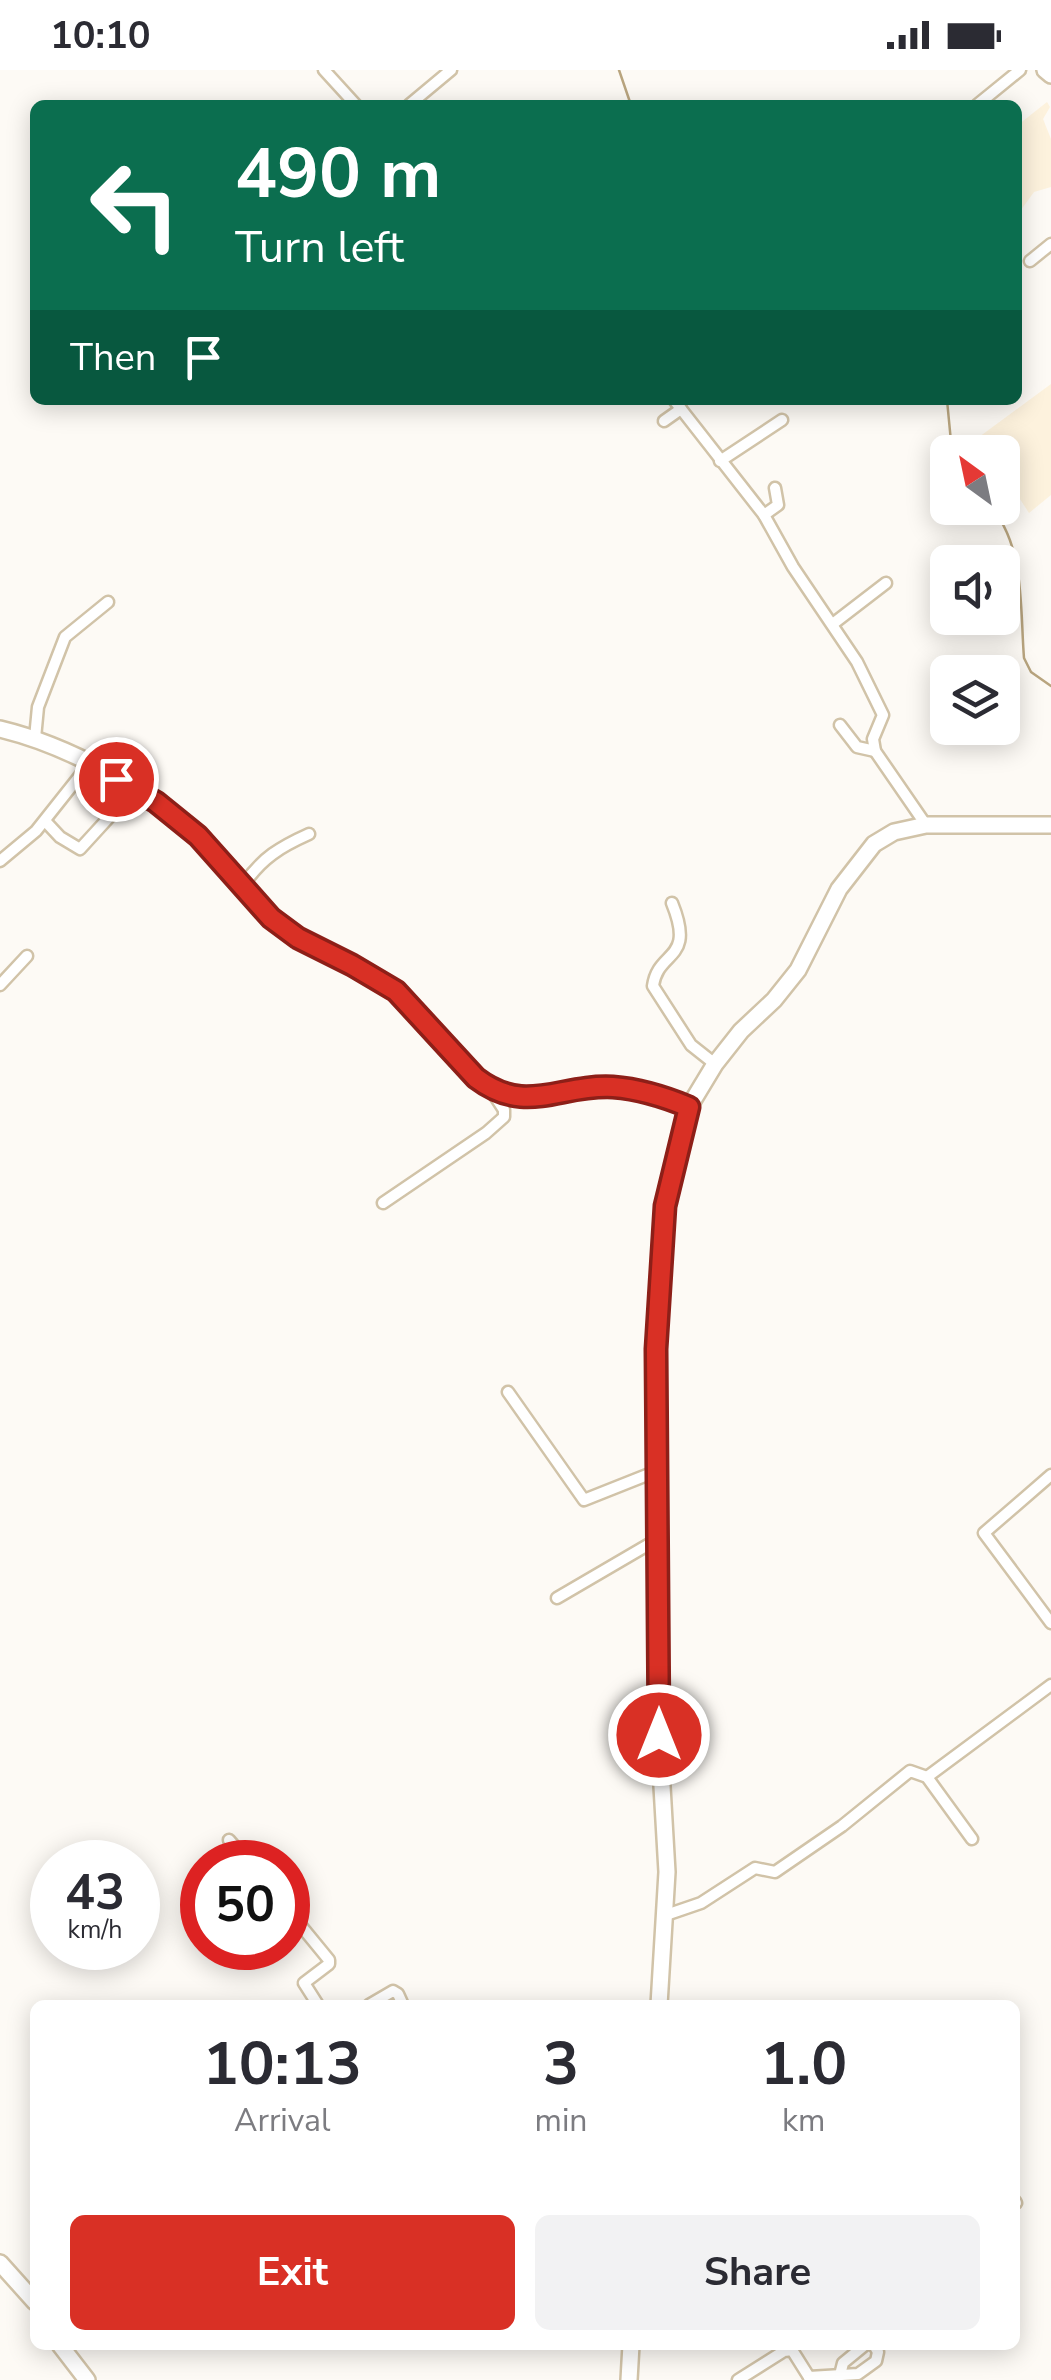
<!DOCTYPE html>
<html lang="en">
<head>
<meta charset="utf-8">
<style>
  :root { --surface:#fff; --page:#f2f2f3; --text:#2b2b33; --muted:#7c7c81; --accent:#d93025 }
  body { margin:0; font-family:"Nunito Sans",sans-serif; background:var(--page); color:var(--text); height:100vh; display:flex; flex-direction:column; font-size:38px; white-space:nowrap }
  * { box-sizing:border-box; margin:0 }
  p { font-size:32px; color:var(--muted) }
  .icon { flex:none; width:55px; height:55px; fill:none; stroke:currentColor; stroke-width:2; stroke-linecap:round; stroke-linejoin:round }
  .map { position:relative; flex:1; overflow:hidden }
  .side { position:absolute; left:30px; top:1930px; width:990px; height:350px; display:flex; flex-direction:column; background:var(--surface); border-radius:15px; box-shadow:0 5px 25px #0003 }
  .side>* { flex:none }
  .hud { position:absolute; left:30px; top:30px; width:992px; height:305px; border-radius:15px; box-shadow:0 5px 25px #0003; background:#0b6e4f; color:#fff; overflow:hidden }
  .needle { width:65px; rotate:327deg }
  .tools { position:absolute; left:930px; top:365px; display:grid; gap:20px }
  .tools a { display:grid; place-items:center; width:90px; height:90px; border-radius:15px; background:var(--surface); box-shadow:0 5px 25px #0003; font-size:50px }
  .speed { position:absolute; left:30px; top:1770px; display:flex; gap:20px; font-size:50px; font-weight:700; text-align:center }
  .speed>* { display:grid; place-content:center; width:130px; height:130px; border-radius:50%; background:var(--surface); box-shadow:0 5px 25px #0003; line-height:1 }
  .speed small { font-size:25px; font-weight:400 }
  .speed .limit { border:15px solid #d22; background:#fff; color:#111 }
  .pin { position:absolute; display:grid; place-items:center; width:85px; height:85px; color:#fff; margin:-42px; border:5px solid #fff; border-radius:50%; box-shadow:0 2px 10px #0007 }
  .me { position:absolute; width:110px; margin:-55px; rotate:0deg; stroke-linejoin:round; filter:drop-shadow(0 0 8px #0008) }
  .turn { display:flex; align-items:center; gap:35px; height:210px; padding:0 40px; font-size:45px }
  .turn .icon { width:130px; height:130px; stroke-width:2.5 }
  .turn b { display:block; font-size:70px; line-height:85px }
  .then { display:flex; align-items:center; height:95px; padding:0 40px; background:#0003; gap:20px; font-size:38px }
  .eta { display:flex; justify-content:space-evenly; align-items:center; height:170px; text-align:center }
  .eta b { font-size:60px; font-weight:700; line-height:70px }
  .primary-button { display:flex; gap:20px; margin-top:auto; padding:20px 40px }
  .primary-button a { flex:1; height:115px; border-radius:15px; background:var(--accent); color:#fff; font-size:40px; font-weight:700; line-height:115px; text-align:center }
  .primary-button a+a { background:var(--page); color:var(--text) }
  .status { display:flex; justify-content:space-between; align-items:center; height:70px; padding:0 50px; background:var(--surface); direction:ltr }
  .status svg { height:28px; fill:currentColor }
  .map>svg:first-child { display:block }
  .built { fill:#fdf2dd }
  .lines { fill:none; stroke-linecap:round; stroke-linejoin:round }
  .stream { stroke:#b9a57f; stroke-width:2.5 }
  .street-casing { stroke:#d1c3a8; stroke-width:15 }
  .secondary-casing { stroke:#d1c3a8; stroke-width:20 }
  .street { stroke:#fff; stroke-width:10 }
  .secondary { stroke:#fff; stroke-width:15 }
  .route-casing { stroke:#8d1f18; stroke-width:25 }
  .route { stroke:#d93025; stroke-width:18 }
</style>
</head>
<body>
<div class="status"><b>10:10</b><svg viewBox="0 0 49 12"><path d="M0 12V9h3v3zM5 12V6h3v6zM10 12V3h3v9zM15 12V0h3v12zM26 1h20v11H26zM47 4h2v5h-2z"/></svg></div>
<div class="map">
<svg width="1051" height="2310" viewBox="0 0 1051 2310">
  <rect width="100%" height="100%" fill="#fdfaf5"/>
  <!-- built -->
  <g class="built">
    <path d="M1047,32L1050,37L1043,49L1051,69V117L1034,122L1018,144V55Z"/>
    <path d="M1051,314V425L1029,443L1003,403L1002,382H989L979,367Z"/>
  </g>
  <g class="lines">
    <!-- stream -->
    <g class="stream">
      <path d="M619,0L631,35"/>
      <path d="M947,330L952,382"/>
      <path d="M992,438C1025,478 1020,538 1024,588L1031,602L1051,616"/>
    </g>
    <defs>
      <g id="street">
        <path d="M324,0L356,35"/>
        <path d="M409,35L451,0"/>
        <path d="M977,35L1020,0"/>
        <path d="M1030,191L1051,174"/>
        <path d="M674,330L764,445L793,497L857,592L883,645L873,669L875,681L926,755"/>
        <path d="M664,351L681,339"/>
        <path d="M720,391L782,350"/>
        <path d="M764,445L778,435L775,418"/>
        <path d="M834,553L886,513"/>
        <path d="M840,655L857,677L875,681"/>
        <path d="M35,668L38,637L65,567L108,532"/>
        <path d="M45,751L60,767L80,779L134,720"/>
        <path d="M0,791L36,761L90,693"/>
        <path d="M244,814C262,788 280,777 309,764"/>
        <path d="M672,833C696,892 658,879 653,916L691,975L715,994"/>
        <path d="M0,915L27,886"/>
        <path d="M383,1133L486,1063L504,1047V1040L491,1020"/>
        <path d="M508,1322L584,1430L657,1401"/>
        <path d="M1051,1405L984,1463L1051,1553"/>
        <path d="M557,1528L658,1469"/>
        <path d="M927,1707L1051,1615"/>
        <path d="M229,1770L248,1792"/>
        <path d="M288,1840L329,1890V1894L304,1913L318,1935"/>
        <path d="M666,1845L701,1833L755,1798L775,1802L842,1756L910,1701L927,1707L972,1769"/>
        <path d="M369,1935L393,1921L398,1924L403,1935"/>
        <path d="M1015,2131L1016,2133"/>
        <path d="M840,2305L843,2293L865,2275"/>
        <path d="M809,2307L858,2304L876,2291L878,2282L874,2275"/>
        <path d="M738,2310L784,2281L792,2280L809,2307"/>
      </g>
      <g id="secondary">
        <path d="M1045,0L1051,5"/>
        <path d="M0,659C67,675 148,719 199,766C225,791 249,830 275,851C311,881 357,892 394,920C430,947 451,993 489,1018C523,1040 571,1017 608,1017C636,1016 664,1027 689,1037"/>
        <path d="M659,1935L667,1802L659,1665L656,1279L665,1136L689,1037L715,994L741,961L774,930L798,900L839,819L874,774L894,762L926,755H1051"/>
        <path d="M0,2193L35,2232"/>
        <path d="M60,2275L87,2310"/>
        <path d="M629,2310L631,2275"/>
      </g>
    </defs>
    <!-- street casing -->
    <use href="#street" class="street-casing"/>
    <!-- secondary casing -->
    <use href="#secondary" class="secondary-casing"/>
    <!-- street -->
    <use href="#street" class="street"/>
    <!-- secondary -->
    <use href="#secondary" class="secondary"/>
  </g>
  <g class="lines">
    <defs>
      <path id="route" d="M116,709L156,732L198,766L271,848L298,868L352,895L396,921L476,1008C526,1046 559,1014 613,1017C639,1019 665,1027 689,1037L665,1136L656,1279L659,1665"/>
    </defs>
    <!-- route casing -->
    <use href="#route" class="route-casing"/>
    <!-- route -->
    <use href="#route" class="route"/>
  </g>
</svg>
<div class="tools">
<a><svg class="needle" viewBox="-14 -14 28 28"><path d="M0-13l5 13h-10z" fill="#e53935"/><path d="M0 13l5-13h-10z" fill="#7c7c81"/></svg></a>
<a><svg class="icon" aria-label="sound" viewBox="0 0 24 24"><path d="M4 9h4l5-4v14l-5-4H4zM17 9q2 3 0 6"/></svg></a>
<a><svg class="icon" aria-label="layers" viewBox="0 0 24 24"><path d="M12 4l9 5-9 5-9-5zM3 14l9 5 9-5"/></svg></a>
</div>
<div class="speed"><div>43<small>km/h</small></div><div class="limit">50</div></div>
<div class="pin" style="left:116px;top:709px;background:#d93025"><svg class="icon" aria-label="arrive" viewBox="0 0 24 24"><path d="M6 21V4h12l-3 4 3 4H6"/></svg></div>
<svg class="me" style="left:659px;top:1665px" viewBox="-20 -20 40 40"><circle r="17" fill="#d93025" stroke="#fff" stroke-width="3"/><path d="M0-11L8 9 0 5-8 9z" fill="#fff"/></svg>
<div class="hud">
<div class="turn"><svg class="icon" aria-label="left" viewBox="0 0 24 24"><path d="M17 20v-9H6M10 6l-5 5 5 5"/></svg><div><b>490 m</b>Turn left</div></div>
<div class="then">Then<svg class="icon" aria-label="arrive" viewBox="0 0 24 24"><path d="M6 21V4h12l-3 4 3 4H6"/></svg></div>
</div>
<section class="side">
<div class="eta">
<div><b>10:13</b><p>Arrival</p></div>
<div><b>3</b><p>min</p></div>
<div><b>1.0</b><p>km</p></div>
</div>
<div class="primary-button"><a>Exit</a><a>Share</a></div>
</section>
</div>
</body>
</html>
